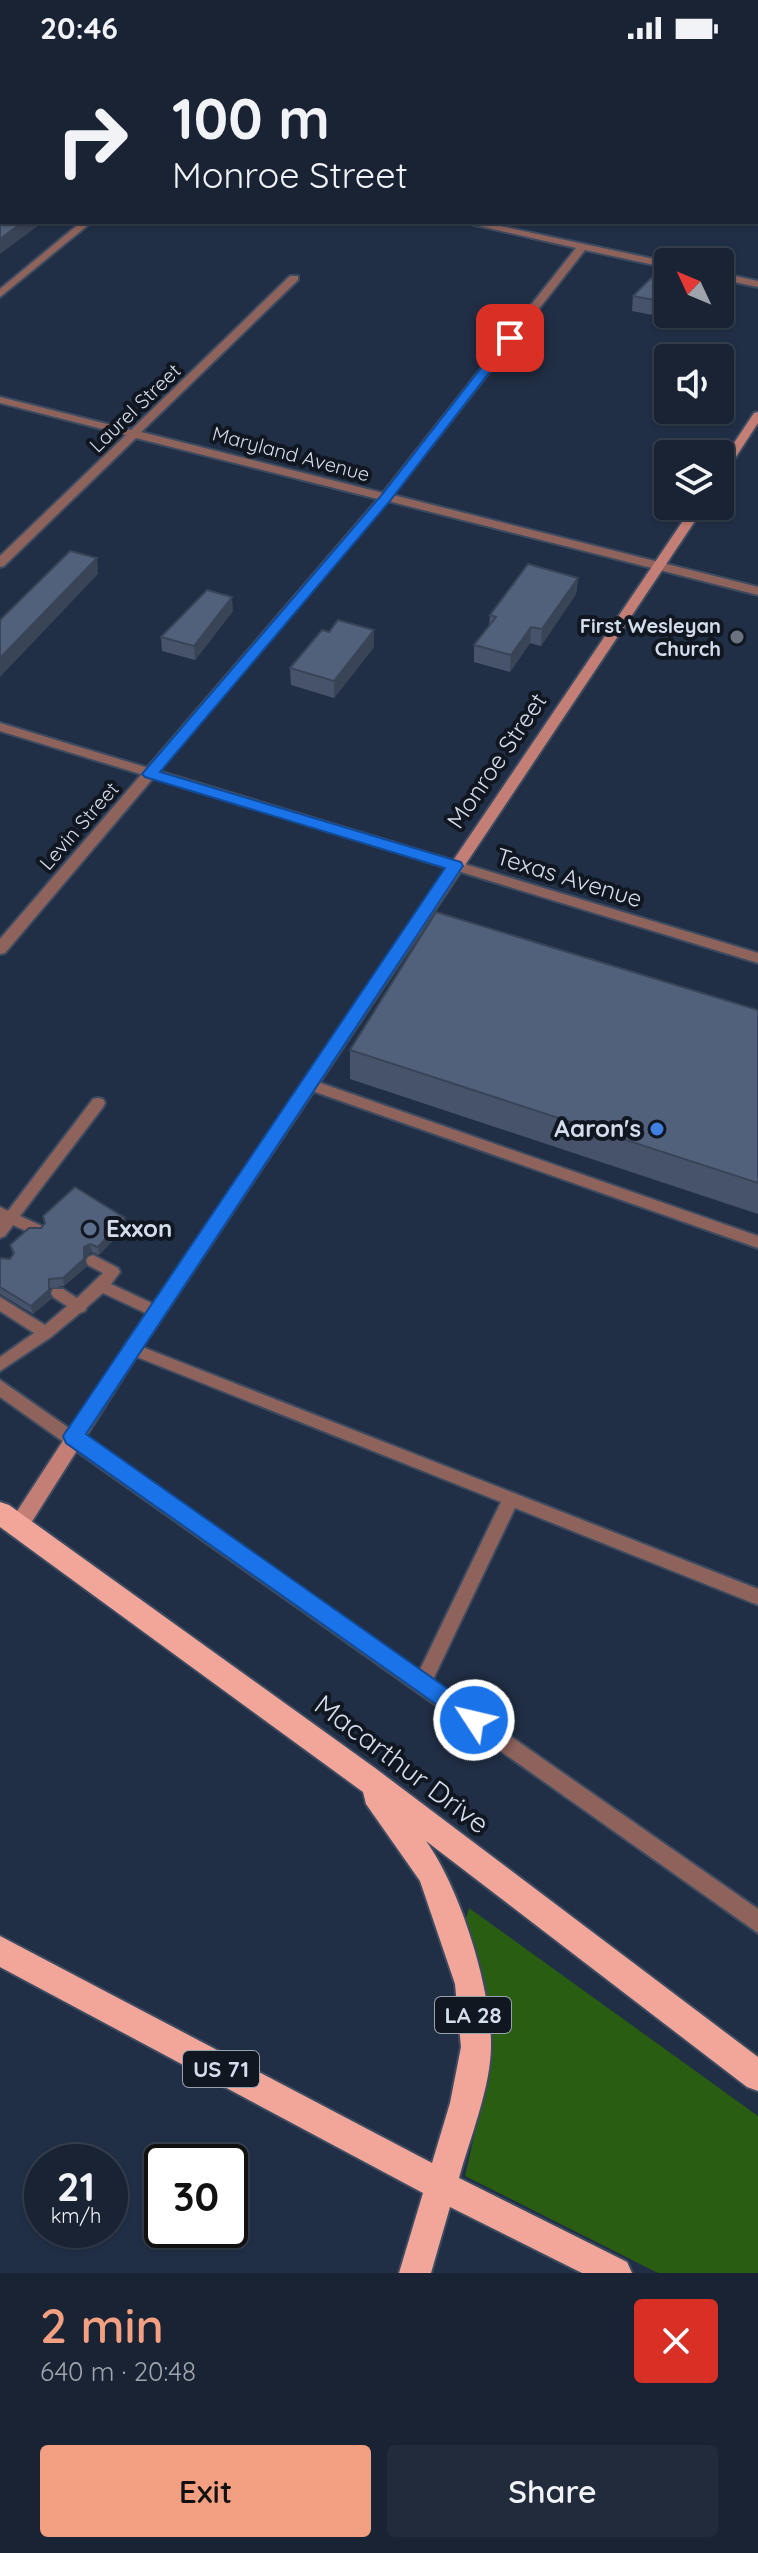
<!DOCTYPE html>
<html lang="en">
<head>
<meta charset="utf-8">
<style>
  :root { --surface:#192334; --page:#222b3c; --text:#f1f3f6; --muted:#9fa4ac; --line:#37404f; --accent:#f2a081 }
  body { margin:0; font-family:Quicksand,sans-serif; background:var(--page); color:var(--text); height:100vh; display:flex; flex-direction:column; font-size:30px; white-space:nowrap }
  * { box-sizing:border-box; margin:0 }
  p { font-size:26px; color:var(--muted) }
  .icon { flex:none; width:44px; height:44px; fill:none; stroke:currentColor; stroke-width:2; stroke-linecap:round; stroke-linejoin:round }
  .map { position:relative; height:2217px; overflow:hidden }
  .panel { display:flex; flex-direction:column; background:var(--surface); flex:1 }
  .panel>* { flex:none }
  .hud { position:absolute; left:0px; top:0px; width:758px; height:168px; box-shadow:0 2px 6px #0004,0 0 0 2px var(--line); background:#192334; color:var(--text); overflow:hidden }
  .needle { width:52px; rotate:314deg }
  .tools { position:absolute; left:654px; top:192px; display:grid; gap:16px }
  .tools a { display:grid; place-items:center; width:80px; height:80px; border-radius:8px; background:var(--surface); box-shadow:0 2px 6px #0004,0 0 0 2px var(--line); font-size:40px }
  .speed { position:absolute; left:24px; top:2088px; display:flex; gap:16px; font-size:40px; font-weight:700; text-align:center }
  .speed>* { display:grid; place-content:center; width:104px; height:104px; border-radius:50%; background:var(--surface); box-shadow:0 2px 6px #0004,0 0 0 2px var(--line); line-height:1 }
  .speed small { font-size:20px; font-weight:400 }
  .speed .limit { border:4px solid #111; border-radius:12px; background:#fff; color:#111 }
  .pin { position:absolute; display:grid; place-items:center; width:68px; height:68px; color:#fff; margin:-34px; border-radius:16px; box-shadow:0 4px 12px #0006 }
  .me { position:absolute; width:88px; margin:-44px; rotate:305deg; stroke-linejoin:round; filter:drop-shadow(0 0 6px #0008) }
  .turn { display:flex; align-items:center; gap:28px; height:168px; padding:0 40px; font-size:36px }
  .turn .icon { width:104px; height:104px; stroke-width:2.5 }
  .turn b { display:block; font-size:56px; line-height:68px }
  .round { display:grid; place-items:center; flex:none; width:84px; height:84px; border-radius:8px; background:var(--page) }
  .summary { display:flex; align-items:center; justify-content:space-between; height:136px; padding:0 40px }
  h1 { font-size:48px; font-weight:600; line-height:60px; color:var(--accent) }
  .action { display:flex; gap:16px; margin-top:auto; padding:16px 40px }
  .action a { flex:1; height:92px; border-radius:8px; background:var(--accent); color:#111; font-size:32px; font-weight:600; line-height:92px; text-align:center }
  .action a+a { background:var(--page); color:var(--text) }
  .status { display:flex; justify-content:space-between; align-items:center; height:56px; padding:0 40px; background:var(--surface); direction:ltr }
  .status svg { height:22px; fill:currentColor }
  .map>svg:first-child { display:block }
  .green { fill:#285d12 }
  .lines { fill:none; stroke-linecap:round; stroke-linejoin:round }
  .service-casing { stroke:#3d4b61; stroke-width:4 }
  .minor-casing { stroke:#3d4b61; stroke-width:4 }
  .tertiary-casing { stroke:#3d4b61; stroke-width:4 }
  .secondary-casing { stroke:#3d4b61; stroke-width:4 }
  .trunk-casing { stroke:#3d4b61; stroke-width:4 }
  .service { fill:#8e635c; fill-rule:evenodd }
  .minor { fill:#8e635c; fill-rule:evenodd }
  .tertiary { fill:#8e635c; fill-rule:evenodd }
  .secondary { fill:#c37f75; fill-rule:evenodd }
  .trunk { fill:#f2a69a; fill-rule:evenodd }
  .wall { fill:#47536a }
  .shaded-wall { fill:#394456 }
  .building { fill:#52617b; stroke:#394456; stroke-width:2 }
  .route { fill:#1a73e8; stroke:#114b97; stroke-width:2 }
  .worship-dot { fill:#6b7280; stroke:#111721; stroke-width:3 }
  .shop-dot { fill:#3f7fe0; stroke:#111721; stroke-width:3 }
  .service-dot { fill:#5c6f8a; stroke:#111721; stroke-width:3 }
  .labels { text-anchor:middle; stroke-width:8; stroke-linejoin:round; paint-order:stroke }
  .far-street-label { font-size:20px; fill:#d3ddec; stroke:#111721 }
  .far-poi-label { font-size:20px; font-weight:bold; fill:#d3ddec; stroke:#111721; text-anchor:end }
  .shield { fill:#111721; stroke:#99a2af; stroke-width:2 }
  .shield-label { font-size:22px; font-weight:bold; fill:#d3ddec }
  .street-label { font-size:24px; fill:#d3ddec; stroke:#111721 }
  .poi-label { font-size:24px; font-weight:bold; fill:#d3ddec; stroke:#111721; text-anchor:end }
  .near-street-label { font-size:28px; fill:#d3ddec; stroke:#111721 }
</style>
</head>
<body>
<div class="status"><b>20:46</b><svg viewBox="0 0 49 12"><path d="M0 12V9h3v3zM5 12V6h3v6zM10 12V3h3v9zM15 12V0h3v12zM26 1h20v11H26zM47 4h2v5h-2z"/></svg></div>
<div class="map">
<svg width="758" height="2217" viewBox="0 0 758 2217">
  <rect width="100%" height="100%" fill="#212f46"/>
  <!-- green -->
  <path class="green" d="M469,1852L758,2060V2217H658L465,2120L491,2007L483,1930L466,1863Z"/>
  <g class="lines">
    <defs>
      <g id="service">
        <path d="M309,1023L758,1180V1192L304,1032L302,1028L304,1024Z"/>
        <path d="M98,1042L103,1043L105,1047L103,1051L20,1160L42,1170L44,1174L42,1178L37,1180L13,1169L5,1180L0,1182V1151L8,1155L93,1043Z"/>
        <path d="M93,1199L118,1212L120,1216L111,1228L162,1252L164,1256L162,1260L157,1262L152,1260L103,1237L87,1251L85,1255L80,1257L51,1281L0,1315V1301L34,1277L0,1255V1241L45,1269L67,1250L53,1241L51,1237L53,1233H63L77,1242L103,1217L88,1209L86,1205L88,1201Z"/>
        <path d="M132,1287L758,1533V1549L515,1452L428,1634L422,1636L416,1634L413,1628L416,1622L501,1446L127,1297L124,1293L127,1289Z"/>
      </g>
      <g id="minor">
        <path d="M2,29V36L0,37V30Z"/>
        <path d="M756,70L758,71V77L756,76Z"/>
        <path d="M462,166H481L668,206V212L585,194L393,439L758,531V539L388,445L5,897L0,898V883L378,443L136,382L4,510L0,511V500L126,379L0,347V341L131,374L290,220H298V224L141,376L383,437L576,192Z"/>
        <path d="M80,167L88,169L0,241V233Z"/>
        <path d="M720,217L758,225V231L720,223Z"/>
        <path d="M0,1324L758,1853V1877L0,1341Z"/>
      </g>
      <path id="tertiary" d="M0,667L758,897V907L0,675Z"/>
      <g id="secondary">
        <path d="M758,356V367L724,419L720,420V408L754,357Z"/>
        <path d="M693,450H705L138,1298L26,1475L19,1477L12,1475L10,1469L12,1463L126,1288Z"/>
      </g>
      <path id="trunk" d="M0,1446L9,1449L375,1712L758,2001V2035L747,2031L426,1785C460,1832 491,1931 491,1989C491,2031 470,2082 459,2122L627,2206L632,2217H582L450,2151L431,2217H399L423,2137L0,1911V1880L432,2107L450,2047L461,1991L455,1928L420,1825L366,1748L363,1736L0,1471Z"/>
    </defs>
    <!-- service casing -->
    <use href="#service" class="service-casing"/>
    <!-- minor casing -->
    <use href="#minor" class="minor-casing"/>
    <!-- tertiary casing -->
    <use href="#tertiary" class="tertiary-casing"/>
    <!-- secondary casing -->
    <use href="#secondary" class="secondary-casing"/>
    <!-- trunk casing -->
    <use href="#trunk" class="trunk-casing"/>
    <!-- service -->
    <use href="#service" class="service"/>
    <!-- minor -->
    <use href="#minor" class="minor"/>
    <!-- tertiary -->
    <use href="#tertiary" class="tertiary"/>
    <!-- secondary -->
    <use href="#secondary" class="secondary"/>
    <!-- trunk -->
    <use href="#trunk" class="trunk"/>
  </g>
  <!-- wall -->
  <g class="wall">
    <path d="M0,60H2V104L0,103Z"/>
    <path d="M668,217V258L666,257L663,261L632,255L633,240Z"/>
    <path d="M668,258H703L697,265Z"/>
    <path d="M578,522L576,538L541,590L530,587L510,616L474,606V589L489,570L490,559Z"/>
    <path d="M233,555L195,604L162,595L161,581Z"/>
    <path d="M374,574V591L334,642L291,629L290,612Z"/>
    <path d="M758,954V1158L350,1023V994Z"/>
    <path d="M43,1160L127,1170L99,1199L92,1196L85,1200L86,1211L64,1230L50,1232L51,1243L33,1258L0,1238V1202L10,1203L13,1199L10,1189L41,1172L44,1168Z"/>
  </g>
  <!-- shaded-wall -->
  <g class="shaded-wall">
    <path d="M1,13L2,26L0,27V14Z"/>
    <path d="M23,166H43L0,198V183Z"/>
    <path d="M667,242L666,257L663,261L665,246Z"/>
    <path d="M97,502L98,518L0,621V602Z"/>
    <path d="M578,522L576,538L541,590L542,573Z"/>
    <path d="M232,541L233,555L195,604L194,590Z"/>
    <path d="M531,571L530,587L510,616L511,599Z"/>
    <path d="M374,574V591L334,642V625Z"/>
    <path d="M125,1162L127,1170L99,1199L98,1191Z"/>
    <path d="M90,1188L92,1196L85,1200L86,1211L64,1230L63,1222L84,1191Z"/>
    <path d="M49,1223L51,1243L33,1258L31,1250Z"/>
  </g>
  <!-- building -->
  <g class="building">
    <path d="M0,0H336L335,2H2V18L0,14Z"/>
    <rect x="0" y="60" width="2" height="31"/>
    <path d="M2,154V166H23L0,183V155Z"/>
    <path d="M658,215L668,217V243L665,246L633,240Z"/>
    <path d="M70,495L97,502L0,602V564Z"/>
    <path d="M528,508L578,522L542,573L531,571L511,599L474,589L496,561L490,559Z"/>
    <path d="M207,534L232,541L194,590L161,581Z"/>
    <path d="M338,564L374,574L334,625L290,612L322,574L329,576Z"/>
    <path d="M436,856L758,954V1127L350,994Z"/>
    <path d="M75,1131L125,1162L98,1191L90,1188L84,1191V1203L63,1222L49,1223V1234L31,1250L0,1231V1202L10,1203L14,1197L10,1189L29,1172H41L45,1167L43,1160Z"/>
  </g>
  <!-- route -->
  <path class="route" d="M506,280L516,282L389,446L160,716L461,806L463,810L86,1378L482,1657L485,1664L482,1672L474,1675L66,1387L63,1380L445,812L145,721L142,718L380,441Z"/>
  <!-- markers -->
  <circle class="worship-dot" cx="737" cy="581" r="8"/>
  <circle class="shop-dot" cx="657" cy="1073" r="8"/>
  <circle class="service-dot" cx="90" cy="1173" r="8"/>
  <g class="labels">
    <!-- far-street labels -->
    <g class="far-street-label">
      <text transform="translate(135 352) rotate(-44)" y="7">Laurel Street</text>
      <text transform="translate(291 398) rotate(15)" y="7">Maryland Avenue</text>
      <text transform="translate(79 770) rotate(-49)" y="7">Levin Street</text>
    </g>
    <!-- far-poi labels -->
    <g class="far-poi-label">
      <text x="721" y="577">First Wesleyan<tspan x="721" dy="23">Church</tspan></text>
    </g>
    <!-- shield labels -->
    <g class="shield">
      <rect x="435" y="1941" width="76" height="36" rx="6"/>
      <rect x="183" y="1995" width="76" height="36" rx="6"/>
    </g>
    <g class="shield-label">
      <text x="473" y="1967">LA 28</text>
      <text x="221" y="2021">US 71</text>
    </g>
    <!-- street labels -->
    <g class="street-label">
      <text transform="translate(497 705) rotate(-56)" y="8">Monroe Street</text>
      <text transform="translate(569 822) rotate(17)" y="8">Texas Avenue</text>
    </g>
    <!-- poi labels -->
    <g class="poi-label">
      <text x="641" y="1081">Aaron's</text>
      <text x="106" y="1181" text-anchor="start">Exxon</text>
    </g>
    <!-- near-street labels -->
    <g class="near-street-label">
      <text transform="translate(402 1708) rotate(37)" y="10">Macarthur Drive</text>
    </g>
  </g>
</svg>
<div class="tools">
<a><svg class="needle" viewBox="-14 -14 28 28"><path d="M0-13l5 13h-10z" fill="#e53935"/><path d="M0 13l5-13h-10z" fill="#9fa4ac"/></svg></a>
<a><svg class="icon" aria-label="sound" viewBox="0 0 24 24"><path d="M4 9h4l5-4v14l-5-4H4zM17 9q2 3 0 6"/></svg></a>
<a><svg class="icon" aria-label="layers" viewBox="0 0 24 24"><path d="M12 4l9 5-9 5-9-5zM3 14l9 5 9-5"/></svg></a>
</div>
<div class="speed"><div>21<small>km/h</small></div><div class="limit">30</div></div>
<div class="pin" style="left:510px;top:282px;background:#d93025"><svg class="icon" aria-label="arrive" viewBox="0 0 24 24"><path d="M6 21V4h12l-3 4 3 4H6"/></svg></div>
<svg class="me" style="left:474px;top:1664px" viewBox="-20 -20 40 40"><circle r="17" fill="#1a73e8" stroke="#fff" stroke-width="3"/><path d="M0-11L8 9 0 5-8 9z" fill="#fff"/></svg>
<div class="hud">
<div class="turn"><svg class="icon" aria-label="right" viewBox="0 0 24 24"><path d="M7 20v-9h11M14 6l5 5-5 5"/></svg><div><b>100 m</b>Monroe Street</div></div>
</div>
</div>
<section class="panel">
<div class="summary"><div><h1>2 min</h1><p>640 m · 20:48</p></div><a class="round" style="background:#d93025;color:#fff"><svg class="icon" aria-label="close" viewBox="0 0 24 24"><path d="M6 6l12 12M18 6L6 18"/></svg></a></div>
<div class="action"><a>Exit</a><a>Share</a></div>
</section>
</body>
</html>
